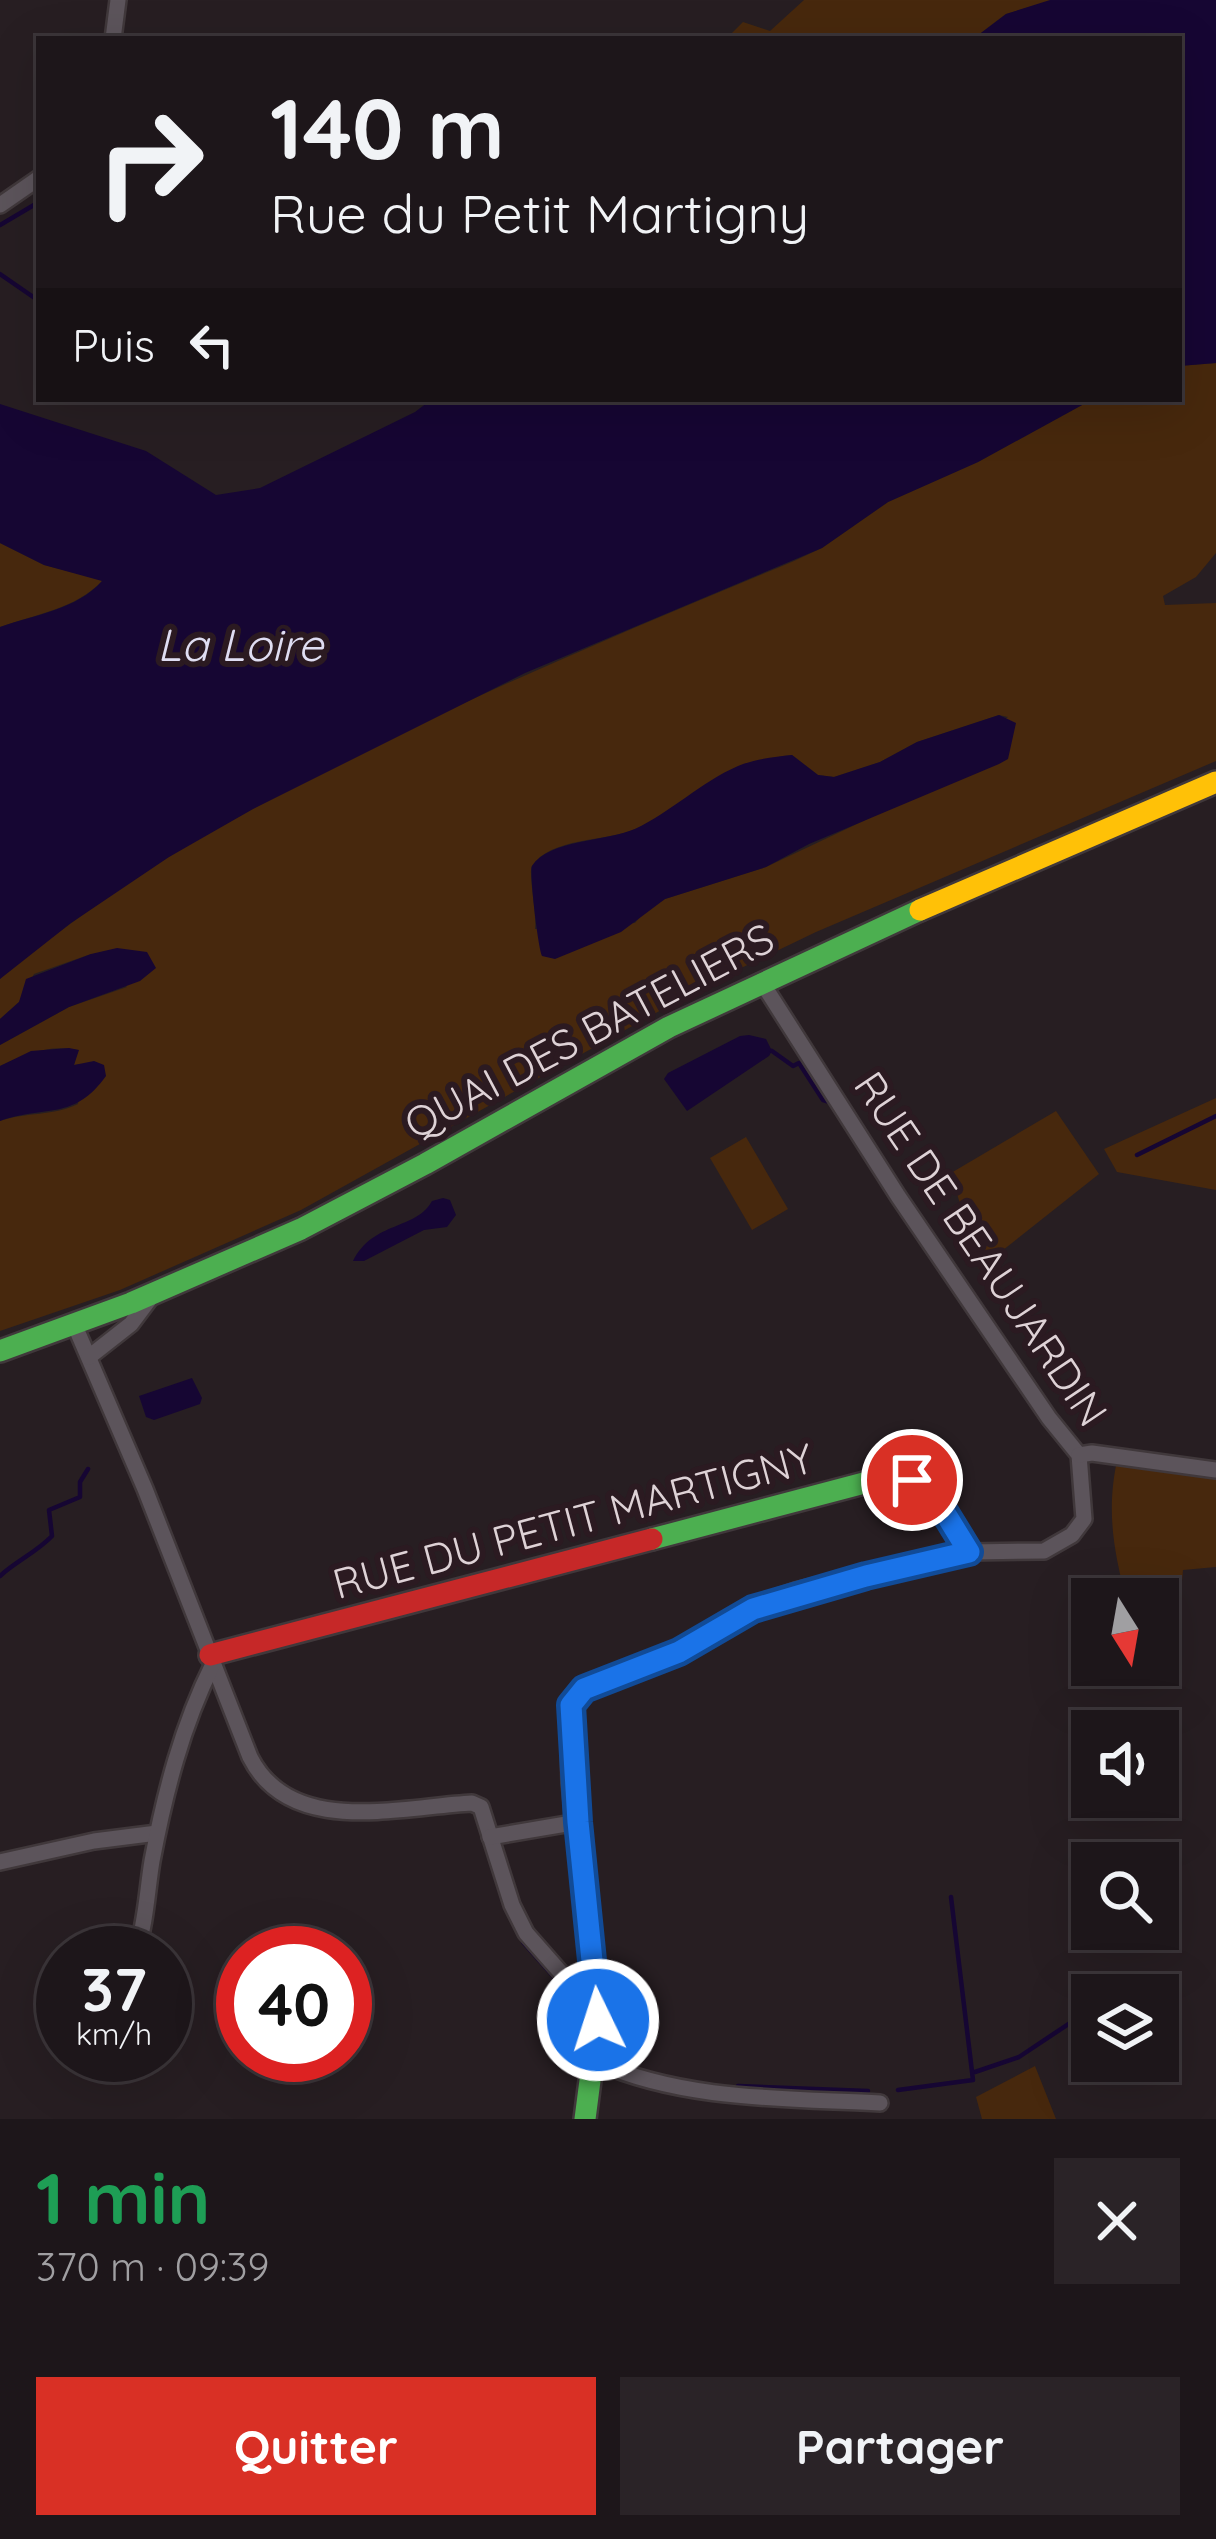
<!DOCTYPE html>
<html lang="fr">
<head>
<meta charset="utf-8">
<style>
  :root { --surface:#1d161a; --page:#2a2327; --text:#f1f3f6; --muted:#a09fa2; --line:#3b3539; --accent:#d93025 }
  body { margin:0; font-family:Quicksand,sans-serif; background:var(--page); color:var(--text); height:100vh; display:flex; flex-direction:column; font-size:45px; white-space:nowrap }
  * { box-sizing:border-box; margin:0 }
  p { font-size:39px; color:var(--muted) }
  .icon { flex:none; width:66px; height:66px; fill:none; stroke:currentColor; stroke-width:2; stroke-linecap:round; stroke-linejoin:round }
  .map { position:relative; height:2119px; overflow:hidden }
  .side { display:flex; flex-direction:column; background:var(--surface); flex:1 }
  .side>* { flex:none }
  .hud { position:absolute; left:36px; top:36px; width:1146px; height:366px; border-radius:0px; box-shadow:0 12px 48px #0002,0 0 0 3px var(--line); background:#1d161a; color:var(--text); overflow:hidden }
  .needle { width:78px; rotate:169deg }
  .tools { position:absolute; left:1071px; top:1578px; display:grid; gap:24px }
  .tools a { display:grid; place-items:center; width:108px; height:108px; border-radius:0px; background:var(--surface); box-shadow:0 12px 48px #0002,0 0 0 3px var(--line); font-size:60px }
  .speed { position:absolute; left:36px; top:1926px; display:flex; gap:24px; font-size:60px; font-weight:700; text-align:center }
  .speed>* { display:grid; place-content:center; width:156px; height:156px; border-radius:50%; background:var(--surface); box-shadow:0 12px 48px #0002,0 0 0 3px var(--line); line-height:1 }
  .speed small { font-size:30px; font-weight:400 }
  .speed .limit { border:18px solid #d22; background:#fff; color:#111 }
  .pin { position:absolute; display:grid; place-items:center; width:102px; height:102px; color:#fff; margin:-51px; border:6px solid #fff; border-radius:50%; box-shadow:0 3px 12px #0007 }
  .me { position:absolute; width:132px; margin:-66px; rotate:356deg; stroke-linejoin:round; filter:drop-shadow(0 0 9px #0008) }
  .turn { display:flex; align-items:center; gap:42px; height:252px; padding:0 36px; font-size:54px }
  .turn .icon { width:156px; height:156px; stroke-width:2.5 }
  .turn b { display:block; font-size:84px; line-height:102px }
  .then { display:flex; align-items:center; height:114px; padding:0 36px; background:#0003; gap:24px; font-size:45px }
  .round { display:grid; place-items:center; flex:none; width:126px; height:126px; border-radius:0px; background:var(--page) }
  .headline { display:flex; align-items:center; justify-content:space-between; height:204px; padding:0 36px }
  h1 { font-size:72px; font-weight:800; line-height:90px; color:#1e9e55 }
  .action { display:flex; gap:24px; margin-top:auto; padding:24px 36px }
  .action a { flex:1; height:138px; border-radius:0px; background:var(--accent); color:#fff; font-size:48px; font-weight:800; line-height:138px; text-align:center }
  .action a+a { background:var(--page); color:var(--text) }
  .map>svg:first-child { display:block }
  .green { fill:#47280d; fill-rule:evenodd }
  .water { fill:#160633 }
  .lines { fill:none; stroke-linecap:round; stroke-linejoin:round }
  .stream { stroke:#160633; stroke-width:4.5 }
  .street-casing { stroke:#40383b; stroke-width:20 }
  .fast-casing { stroke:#40383b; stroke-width:26 }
  .slow-casing { stroke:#40383b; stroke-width:26 }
  .jam-casing { stroke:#40383b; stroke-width:26 }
  .street { stroke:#5c545b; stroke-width:15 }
  .fast { stroke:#4caf50; stroke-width:21 }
  .slow { stroke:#ffc107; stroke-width:21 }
  .jam { stroke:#c62828; stroke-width:21 }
  .route-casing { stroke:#114b97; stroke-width:30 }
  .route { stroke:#1a73e8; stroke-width:21 }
  .labels { text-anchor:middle; stroke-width:12; stroke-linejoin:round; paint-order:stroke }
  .street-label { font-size:42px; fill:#ded2d6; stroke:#2b1a21 }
  .water-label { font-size:45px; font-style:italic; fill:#dfddf2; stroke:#2b1a21 }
</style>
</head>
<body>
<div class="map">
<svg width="1216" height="2119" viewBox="0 0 1216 2119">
  <rect width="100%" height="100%" fill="#271e22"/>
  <!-- green -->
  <g class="green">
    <path d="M804,0H1054L1006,14L973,39H726L743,22L770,31Z"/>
    <path d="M1216,363V553L1196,577L1163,596L1165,605L1216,603V761L816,932L708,984L301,1210L120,1290L0,1331V1121C26,1112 54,1116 78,1104L82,1064L74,1065L78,1050C49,1044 26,1054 0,1066V1045L69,1007L127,987L91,954L34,974L19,1002L0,1019V979L7,970C61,931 115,889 172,855C370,737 582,649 794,561L822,548L888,502L978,462L1093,399H1179V366ZM999,715L1008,717L895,806L766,867L665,899L646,910L635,923L535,929C537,914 528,872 532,866C551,837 606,842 635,829C693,803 724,763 792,755L818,775L834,777L880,762L917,742Z"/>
    <path d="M0,543L44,565L103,580C76,609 36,614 0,627Z"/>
    <path d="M1216,1098V1190L1117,1172L1104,1149Z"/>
    <path d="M1056,1111L1099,1174L979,1269L951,1173Z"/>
    <path d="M746,1137L788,1209L752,1230L710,1158Z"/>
    <path d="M1118,1456L1216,1470V1567L1183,1570L1181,1592L1158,1600L1126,1599C1113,1547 1106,1509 1118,1456Z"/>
    <path d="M1035,2066L1056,2119H982L976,2097Z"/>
  </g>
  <!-- water -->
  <g class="water">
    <path d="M1050,0H1216V363L1179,366V39H973L1006,14Z"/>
    <path d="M432,399H1093L978,462L888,502L822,548L525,673L253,809L169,857L71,923L0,979V627C36,614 76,610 102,581L44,565L0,543V404L146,451L216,495L260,488L415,412Z"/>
    <path d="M999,715L1016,723L1008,759L999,764L809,844L766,867L665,899L621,932L555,959L542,956C538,948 529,870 532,866C548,840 607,841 635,829C671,812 701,782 738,766C755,759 774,757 792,755L818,775L834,777L880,762L917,742Z"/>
    <path d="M117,948L147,952L156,968L140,981L69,1007L0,1045V1019L19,1002L26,979L91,954Z"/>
    <path d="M749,1035L766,1039L772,1051L769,1056L693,1107L687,1111L664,1079L668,1073L740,1036Z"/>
    <path d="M69,1048L79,1050L74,1065L94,1061L104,1065L106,1076C74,1121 45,1105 0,1121V1066L31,1051Z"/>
    <path d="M443,1198L450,1200L456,1215L447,1227L424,1230L364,1261H353C373,1221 416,1230 432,1201Z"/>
    <path d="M192,1378L202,1398L200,1404L154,1420L146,1417L139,1396Z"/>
  </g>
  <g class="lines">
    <!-- stream -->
    <g class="stream">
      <path d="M0,225L39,202"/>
      <path d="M0,274L39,301"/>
      <path d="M772,1051L793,1066L799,1063L823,1100L830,1102"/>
      <path d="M1137,1155L1216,1116"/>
      <path d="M0,1576C16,1561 37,1552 52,1536L49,1510L80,1497V1482L88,1469"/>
      <path d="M523,1942L561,1985"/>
      <path d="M608,2010L610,2032"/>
      <path d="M578,2016L585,2060"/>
      <path d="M613,2050L629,2067"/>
      <path d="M975,2072L1019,2057L1085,2013"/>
      <path d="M738,2086L868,2091"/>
      <path d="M898,2090L973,2080L951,1897"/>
    </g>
    <defs>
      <g id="street">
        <path d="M113,39L118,0"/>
        <path d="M0,205L39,178"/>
        <path d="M761,981L898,1196L1049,1418L1079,1455L1084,1519L1072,1535L1044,1551L969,1552"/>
        <path d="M75,1326L145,1489L250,1757C290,1837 398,1807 472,1803L481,1807L512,1905L526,1933L562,1974L588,2016L597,2062C685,2101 786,2098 880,2103"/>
        <path d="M89,1357L131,1324L149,1300"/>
        <path d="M1079,1455L1092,1453L1216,1470"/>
        <path d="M490,1837L578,1822"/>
        <path d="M0,1862L94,1841L157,1833"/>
        <path d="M136,1953C146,1923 147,1891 152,1861C165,1792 182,1726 213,1664"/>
      </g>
      <g id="fast">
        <path d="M0,1351L131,1303L301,1229L425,1164L669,1027L920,910"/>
        <path d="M585,2119L598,2019L573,1783L571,1705L584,1689L679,1652L753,1609L796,1594L969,1552C940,1516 937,1478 883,1478L652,1539"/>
      </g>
      <path id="slow" d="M920,910L1216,782"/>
      <path id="jam" d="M210,1655L652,1539"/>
    </defs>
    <!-- street casing -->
    <use href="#street" class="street-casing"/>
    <!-- fast casing -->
    <use href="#fast" class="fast-casing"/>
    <!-- slow casing -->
    <use href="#slow" class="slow-casing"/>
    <!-- jam casing -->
    <use href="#jam" class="jam-casing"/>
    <!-- street -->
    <use href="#street" class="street"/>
    <!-- fast -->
    <use href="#fast" class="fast"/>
    <!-- slow -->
    <use href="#slow" class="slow"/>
    <!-- jam -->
    <use href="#jam" class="jam"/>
  </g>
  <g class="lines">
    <defs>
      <path id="route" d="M598,2020L578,1822L571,1705L584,1689L679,1652L753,1609L866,1576L969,1552L937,1500L912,1480"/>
    </defs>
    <!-- route casing -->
    <use href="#route" class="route-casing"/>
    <!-- route -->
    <use href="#route" class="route"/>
  </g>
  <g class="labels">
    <!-- street labels -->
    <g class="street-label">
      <text transform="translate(589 1031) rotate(-28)" y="15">QUAI DES BATELIERS</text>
      <text transform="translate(981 1249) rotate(56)" y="15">RUE DE BEAUJARDIN</text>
      <text transform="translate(573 1521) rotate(-15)" y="15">RUE DU PETIT MARTIGNY</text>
    </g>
    <!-- water labels -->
    <g class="water-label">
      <text x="240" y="661">La Loire</text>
    </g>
  </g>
</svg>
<div class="tools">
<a><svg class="needle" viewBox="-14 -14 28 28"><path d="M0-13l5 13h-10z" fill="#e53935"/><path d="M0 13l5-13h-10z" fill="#a09fa2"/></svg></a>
<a><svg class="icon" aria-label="sound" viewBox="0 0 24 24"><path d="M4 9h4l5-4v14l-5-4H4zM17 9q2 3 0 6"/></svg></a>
<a><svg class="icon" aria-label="search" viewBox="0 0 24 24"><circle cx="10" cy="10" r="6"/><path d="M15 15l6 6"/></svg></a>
<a><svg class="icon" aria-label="layers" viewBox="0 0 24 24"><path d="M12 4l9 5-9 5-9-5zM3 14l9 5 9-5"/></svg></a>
</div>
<div class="speed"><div>37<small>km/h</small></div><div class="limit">40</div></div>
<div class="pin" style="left:912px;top:1480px;background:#d93025"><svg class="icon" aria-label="arrive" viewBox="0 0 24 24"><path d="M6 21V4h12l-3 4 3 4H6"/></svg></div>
<svg class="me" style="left:598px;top:2020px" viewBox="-20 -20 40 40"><circle r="17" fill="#1a73e8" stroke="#fff" stroke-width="3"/><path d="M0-11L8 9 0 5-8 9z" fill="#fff"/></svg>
<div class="hud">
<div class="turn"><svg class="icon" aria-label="right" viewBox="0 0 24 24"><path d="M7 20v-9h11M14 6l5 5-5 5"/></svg><div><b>140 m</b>Rue du Petit Martigny</div></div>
<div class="then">Puis<svg class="icon" aria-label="left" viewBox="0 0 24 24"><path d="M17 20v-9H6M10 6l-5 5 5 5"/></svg></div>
</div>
</div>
<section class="side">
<div class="headline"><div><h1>1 min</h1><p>370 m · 09:39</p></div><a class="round"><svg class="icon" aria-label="close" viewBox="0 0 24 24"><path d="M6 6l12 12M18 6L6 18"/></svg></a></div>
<div class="action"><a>Quitter</a><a>Partager</a></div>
</section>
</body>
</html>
